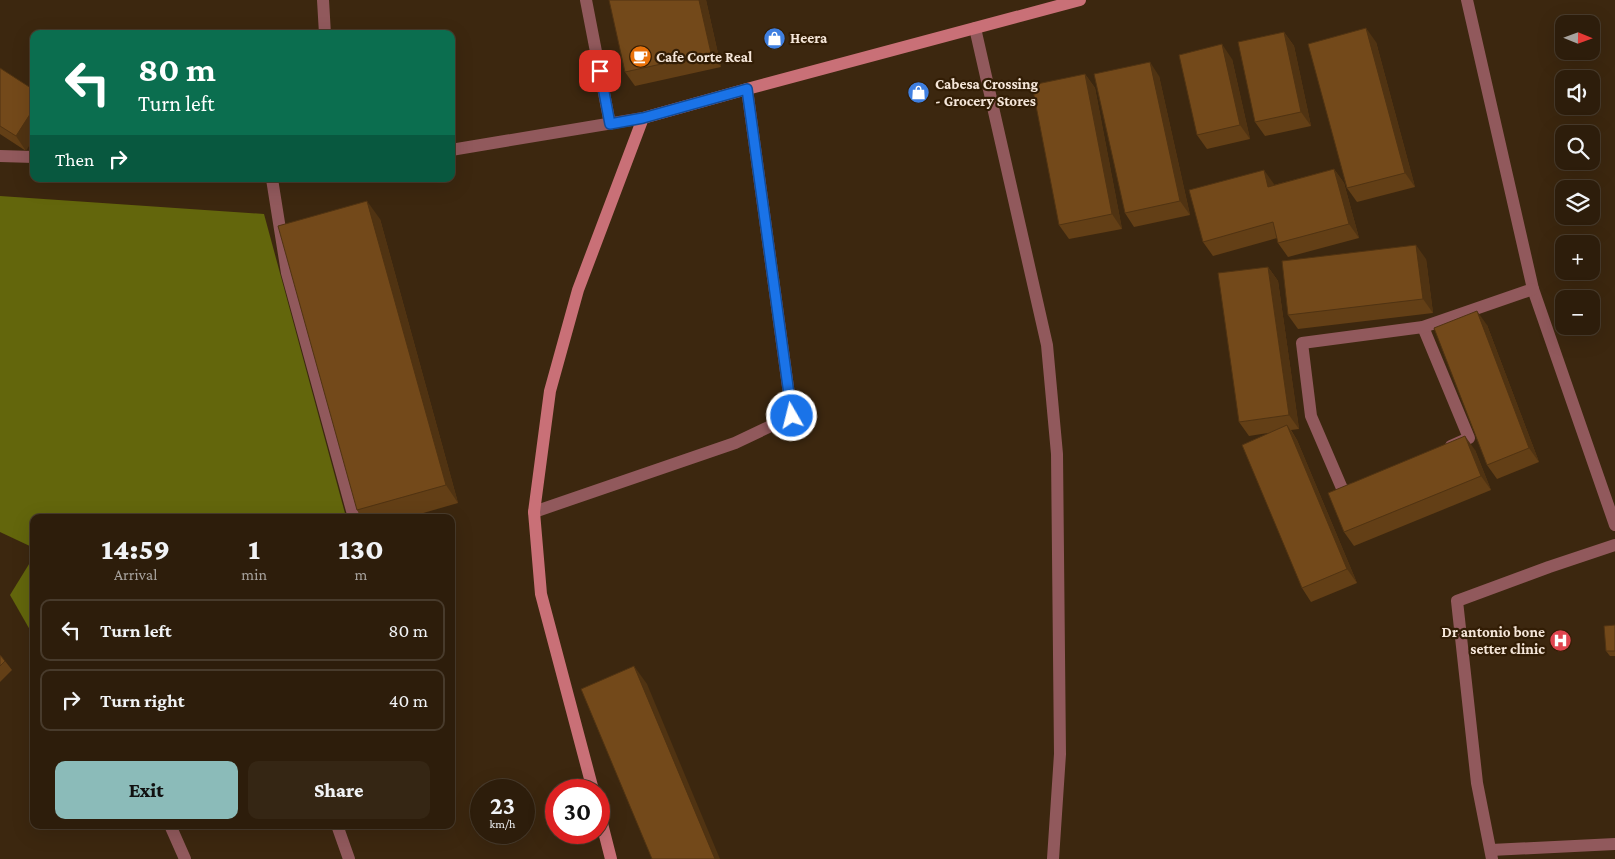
<!DOCTYPE html>
<html lang="en">
<head>
<meta charset="utf-8">
<style>
  :root { --surface:#2d1d0b; --page:#352614; --text:#f1f3f6; --muted:#a7a29d; --line:#483b2c; --accent:#8bbbb9 }
  body { margin:0; font-family:"Crimson Pro",serif; background:var(--page); color:var(--text); height:100vh; display:flex; flex-direction:column; font-size:19px; white-space:nowrap }
  * { box-sizing:border-box; margin:0 }
  p { font-size:16px; color:var(--muted) }
  .icon { flex:none; width:28px; height:28px; fill:none; stroke:currentColor; stroke-width:2; stroke-linecap:round; stroke-linejoin:round }
  .map { position:relative; flex:1; overflow:hidden }
  .drawer { position:absolute; left:30px; top:514px; width:425px; height:315px; display:flex; flex-direction:column; background:var(--surface); border-radius:10px; box-shadow:0 5px 20px #0002,0 0 0 1px var(--line) }
  .drawer>* { flex:none }
  .top-card { position:absolute; left:30px; top:30px; width:425px; height:152px; border-radius:10px; box-shadow:0 5px 20px #0002,0 0 0 1px var(--line); background:#0b6e4f; color:#fff; overflow:hidden }
  .needle { width:32px; rotate:91deg }
  .fabs { position:absolute; left:1555px; top:15px; display:grid; gap:10px }
  .fabs a { display:grid; place-items:center; width:45px; height:45px; border-radius:10px; background:var(--surface); box-shadow:0 5px 20px #0002,0 0 0 1px var(--line); font-size:25px }
  .speed { position:absolute; left:470px; top:779px; display:flex; gap:10px; font-size:25px; font-weight:700; text-align:center }
  .speed>* { display:grid; place-content:center; width:65px; height:65px; border-radius:50%; background:var(--surface); box-shadow:0 5px 20px #0002,0 0 0 1px var(--line); line-height:1 }
  .speed small { font-size:12px; font-weight:400 }
  .speed .limit { border:8px solid #d22; background:#fff; color:#111 }
  .pin { position:absolute; display:grid; place-items:center; width:42px; height:42px; color:#fff; margin:-21px; border-radius:10px; box-shadow:0 2px 8px #0006 }
  .me { position:absolute; width:55px; margin:-28px; rotate:352deg; stroke-linejoin:round; filter:drop-shadow(0 0 4px #0008) }
  .turn { display:flex; align-items:center; gap:18px; height:105px; padding:0 25px; font-size:22px }
  .turn .icon { width:65px; height:65px; stroke-width:2.5 }
  .turn b { display:block; font-size:35px; line-height:42px }
  .then { display:flex; align-items:center; height:48px; padding:0 25px; background:#0003; gap:10px; font-size:19px }
  .eta { display:flex; justify-content:space-evenly; align-items:center; height:85px; text-align:center }
  .eta b { font-size:30px; font-weight:800; line-height:35px }
  .action { display:flex; gap:10px; margin-top:auto; padding:10px 25px }
  .action a { flex:1; height:58px; border-radius:10px; background:var(--accent); color:#111; font-size:20px; font-weight:800; line-height:58px; text-align:center }
  .action a+a { background:var(--page); color:var(--text) }
  ul { padding:0; list-style:none }
  li { display:flex; align-items:center; gap:15px; height:62px; margin:0 10px 8px; padding:0 15px; border:2px solid var(--line); border-radius:10px }
  li div { flex:1 }
  li b { display:block; font-size:19px }
  li em { font-style:normal }
  .map>svg:first-child { display:block }
  .forest { fill:#63660c }
  .lines { fill:none; stroke-linecap:round; stroke-linejoin:round }
  .minor { stroke:#91595c; stroke-width:12 }
  .tertiary { stroke:#91595c; stroke-width:12 }
  .secondary { stroke:#c97077; stroke-width:12 }
  .wall { fill:#633f16 }
  .shaded-wall { fill:#503312 }
  .building { fill:#73491a; stroke:#503312 }
  .route-casing { stroke:#114b97; stroke-width:12 }
  .route { stroke:#1a73e8; stroke-width:9 }
  .labels { text-anchor:middle; stroke-width:4.5; stroke-linejoin:round; paint-order:stroke }
  .poi-label { font-size:15px; font-weight:bold; fill:#f5e6d9; stroke:#321d05; text-anchor:start }
</style>
</head>
<body>
<div class="map">
<svg width="1615" height="859" viewBox="0 0 1615 859">
  <rect width="100%" height="100%" fill="#3c270f"/>
  <!-- forest -->
  <g class="forest">
    <path d="M0,196L264,214L346,517L34,518V548L0,532Z"/>
    <path d="M34,556V637L10,595Z"/>
  </g>
  <g class="lines">
    <!-- minor -->
    <g class="minor">
      <path d="M323,0L325,34"/>
      <path d="M586,0L610,124"/>
      <path d="M1467,0L1533,289L1615,525"/>
      <path d="M975,28L1047,345L1057,454L1060,754L1053,859"/>
      <path d="M272,179L287,273L354,518"/>
      <path d="M1423,327L1469,438L1451,446"/>
      <path d="M1353,489L1344,493L1311,416L1302,343L1423,327L1533,289"/>
      <path d="M534,512L735,443L792,416L747,89"/>
      <path d="M170,825L185,859"/>
      <path d="M337,825L349,859"/>
      <path d="M1491,850L1615,844"/>
      <path d="M1492,859L1477,783L1457,601L1549,567L1615,545"/>
    </g>
    <!-- tertiary -->
    <g class="tertiary">
      <path d="M451,150L643,118"/>
      <path d="M0,156L34,157"/>
    </g>
    <!-- secondary -->
    <g class="secondary">
      <path d="M593,790L541,594L534,512L550,391L578,290L643,118L747,89L1080,0"/>
      <path d="M599,812L611,859"/>
    </g>
  </g>
  <!-- wall -->
  <g class="wall">
    <path d="M706,0L721,67L635,86L625,72Z"/>
    <path d="M1284,32L1294,46L1311,126L1265,136L1255,122Z"/>
    <path d="M1376,42L1415,187L1357,202L1347,188Z"/>
    <path d="M1232,59L1250,139L1207,149L1197,135Z"/>
    <path d="M0,68L26,151L0,134Z"/>
    <path d="M1085,74L1095,88L1122,229L1069,239L1059,225Z"/>
    <path d="M1159,76L1190,215L1134,227L1125,213Z"/>
    <path d="M1334,169L1344,183L1359,238L1288,257L1278,243L1277,238L1213,256L1203,242L1274,184V185Z"/>
    <path d="M380,219L458,503L406,518H362L357,510Z"/>
    <path d="M1426,259L1433,313L1298,329L1288,315Z"/>
    <path d="M1268,267L1278,281L1299,429L1291,430L1297,440L1357,583L1311,602L1302,588L1268,433L1249,436L1239,422Z"/>
    <path d="M1487,325L1539,462L1497,479L1487,465Z"/>
    <path d="M1475,450L1491,490L1354,546L1344,532Z"/>
    <path d="M1615,625V656H1610L1606,651Z"/>
    <path d="M0,655L5,661L12,670L0,682Z"/>
  </g>
  <!-- shaded-wall -->
  <g class="shaded-wall">
    <path d="M699,0H706L721,67L711,53Z"/>
    <path d="M1366,28L1376,42L1415,187L1405,173Z"/>
    <path d="M1284,32L1294,46L1311,126L1301,112Z"/>
    <path d="M1222,44L1232,59L1250,139L1240,125Z"/>
    <path d="M1150,62L1159,76L1190,215L1180,201Z"/>
    <path d="M1085,74L1095,88L1122,229L1112,214Z"/>
    <path d="M34,108V138L26,151L16,136Z"/>
    <path d="M1334,169L1344,183L1359,238L1349,224Z"/>
    <path d="M1264,170L1274,184L1278,201L1268,187Z"/>
    <path d="M367,201L380,219L458,503L446,485Z"/>
    <path d="M1416,245L1426,259L1433,313L1423,299Z"/>
    <path d="M1268,267L1278,281L1299,429L1289,415Z"/>
    <path d="M1477,311L1487,325L1539,462L1529,448Z"/>
    <path d="M1287,425L1297,440L1357,583L1347,569Z"/>
    <path d="M1465,436L1475,450L1491,490L1481,476Z"/>
    <path d="M634,666L647,684L720,859H715Z"/>
  </g>
  <!-- building -->
  <g class="building">
    <path d="M609,0H699L711,53L625,72Z"/>
    <path d="M1366,28L1405,173L1347,188L1308,44Z"/>
    <path d="M1284,32L1301,112L1255,122L1238,42Z"/>
    <path d="M1222,44L1240,125L1197,135L1179,55Z"/>
    <path d="M1150,62L1180,201L1125,213L1094,74Z"/>
    <path d="M0,68L34,90V108L16,136L0,126Z"/>
    <path d="M1085,74L1112,214L1059,225L1032,85Z"/>
    <path d="M1334,169L1349,224L1278,243L1273,222L1203,242L1189,190L1264,170L1268,187Z"/>
    <path d="M367,201L446,485L357,510L278,226Z"/>
    <path d="M1416,245L1423,299L1288,315L1282,261Z"/>
    <path d="M1268,267L1289,415L1239,422L1218,273Z"/>
    <path d="M1477,311L1529,448L1487,465L1434,328Z"/>
    <path d="M1287,425L1347,569L1302,588L1242,445Z"/>
    <path d="M1465,436L1481,476L1344,532L1328,493Z"/>
    <path d="M1615,625V651H1606L1604,626Z"/>
    <path d="M0,655L5,661L0,666Z"/>
    <path d="M634,666L715,859H652L581,689Z"/>
  </g>
  <g class="lines">
    <defs>
      <path id="route" d="M600,71L610,124L643,118L747,89L792,416"/>
    </defs>
    <!-- route casing -->
    <use href="#route" class="route-casing"/>
    <!-- route -->
    <use href="#route" class="route"/>
  </g>
  <!-- icons -->
  <defs>
    <symbol id="shop-disc" viewBox="-11 -11 22 22"><circle r="9.5" fill="#3f7fe0" stroke="#321d05"/><path d="M-5-2.5h2.3a2.7 3.5 0 0 1 5.4 0H5L5.5 6h-11ZM-1.5-2.5h3a1.5 2.3 0 0 0-3 0Z" fill="#fff"/></symbol>
    <symbol id="cafe-disc" viewBox="-11 -11 22 22"><circle r="9.5" fill="#e8710a" stroke="#321d05"/><path d="M-5.5-4.5H6V0H3Q3 3.5 0 3.5H-2.5Q-5.5 3.5-5.5 0ZM3-3.2v2h1.7v-2ZM-6 4.5H4V6H-6Z" fill="#fff"/></symbol>
    <symbol id="hospital-disc" viewBox="-11 -11 22 22"><circle r="9.5" fill="#e0444e" stroke="#321d05"/><path d="M-5-5h3v3.5h4V-5h3V5h-3V1.5h-4V5h-3Z" fill="#fff"/></symbol>
  </defs>
  <g fill-rule="evenodd">
    <use href="#shop-disc" x="762" y="26" width="25" height="25"/>
    <use href="#cafe-disc" x="628" y="44" width="25" height="25"/>
    <use href="#shop-disc" x="906" y="80" width="25" height="25"/>
    <use href="#hospital-disc" x="1548" y="628" width="25" height="25"/>
  </g>
  <g class="labels">
    <!-- poi labels -->
    <g class="poi-label">
      <text x="790" y="43">Heera</text>
      <text x="656" y="62">Cafe Corte Real</text>
      <text x="935" y="89">Cabesa Crossing<tspan x="935" dy="17">- Grocery Stores</tspan></text>
      <text x="1545" y="637" text-anchor="end">Dr antonio bone<tspan x="1545" dy="17">setter clinic</tspan></text>
    </g>
  </g>
</svg>
<div class="fabs">
<a><svg class="needle" viewBox="-14 -14 28 28"><path d="M0-13l5 13h-10z" fill="#e53935"/><path d="M0 13l5-13h-10z" fill="#a7a29d"/></svg></a>
<a><svg class="icon" aria-label="sound" viewBox="0 0 24 24"><path d="M4 9h4l5-4v14l-5-4H4zM17 9q2 3 0 6"/></svg></a>
<a><svg class="icon" aria-label="search" viewBox="0 0 24 24"><circle cx="10" cy="10" r="6"/><path d="M15 15l6 6"/></svg></a>
<a><svg class="icon" aria-label="layers" viewBox="0 0 24 24"><path d="M12 4l9 5-9 5-9-5zM3 14l9 5 9-5"/></svg></a>
<a>+</a>
<a>−</a>
</div>
<div class="speed"><div>23<small>km/h</small></div><div class="limit">30</div></div>
<div class="pin" style="left:600px;top:71px;background:#d93025"><svg class="icon" aria-label="arrive" viewBox="0 0 24 24"><path d="M6 21V4h12l-3 4 3 4H6"/></svg></div>
<svg class="me" style="left:792px;top:416px" viewBox="-20 -20 40 40"><circle r="17" fill="#1a73e8" stroke="#fff" stroke-width="3"/><path d="M0-11L8 9 0 5-8 9z" fill="#fff"/></svg>
<div class="top-card">
<div class="turn"><svg class="icon" aria-label="left" viewBox="0 0 24 24"><path d="M17 20v-9H6M10 6l-5 5 5 5"/></svg><div><b>80 m</b>Turn left</div></div>
<div class="then">Then<svg class="icon" aria-label="right" viewBox="0 0 24 24"><path d="M7 20v-9h11M14 6l5 5-5 5"/></svg></div>
</div>
<section class="drawer">
<div class="eta">
<div><b>14:59</b><p>Arrival</p></div>
<div><b>1</b><p>min</p></div>
<div><b>130</b><p>m</p></div>
</div>
<ul>
<li><svg class="icon" aria-label="left" viewBox="0 0 24 24"><path d="M17 20v-9H6M10 6l-5 5 5 5"/></svg><div><b>Turn left</b></div><em>80 m</em></li>
<li><svg class="icon" aria-label="right" viewBox="0 0 24 24"><path d="M7 20v-9h11M14 6l5 5-5 5"/></svg><div><b>Turn right</b></div><em>40 m</em></li>
</ul>
<div class="action"><a>Exit</a><a>Share</a></div>
</section>
</div>
</body>
</html>
